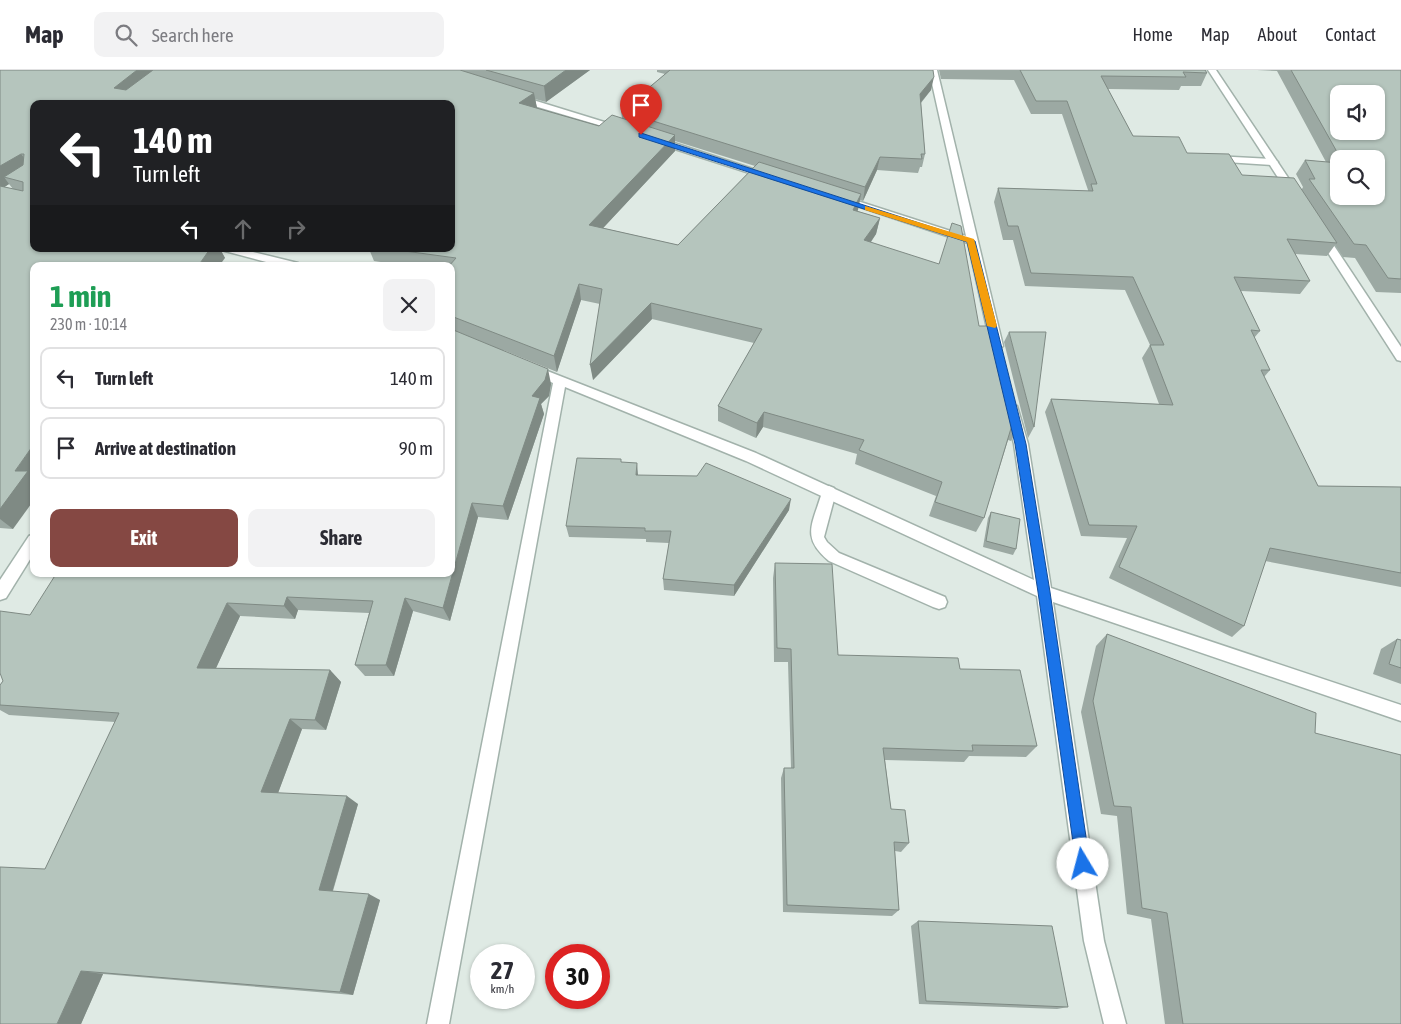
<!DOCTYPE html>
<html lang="en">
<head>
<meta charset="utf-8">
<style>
  :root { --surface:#fff; --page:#f2f2f3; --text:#2b2b33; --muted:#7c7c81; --line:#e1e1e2; --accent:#854843 }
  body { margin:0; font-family:"Asap Condensed",sans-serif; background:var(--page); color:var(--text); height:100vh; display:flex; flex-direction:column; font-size:19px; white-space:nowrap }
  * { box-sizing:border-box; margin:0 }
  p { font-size:16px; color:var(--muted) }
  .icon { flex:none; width:28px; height:28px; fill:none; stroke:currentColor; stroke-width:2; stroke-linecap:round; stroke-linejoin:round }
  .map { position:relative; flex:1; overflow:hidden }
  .details { position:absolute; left:30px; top:192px; width:425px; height:315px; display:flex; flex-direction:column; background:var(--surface); border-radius:10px; box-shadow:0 1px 4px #0004 }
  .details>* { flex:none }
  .hud { position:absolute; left:30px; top:30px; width:425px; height:152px; border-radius:10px; box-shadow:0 1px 4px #0004; background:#202124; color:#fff; overflow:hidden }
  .fabs { position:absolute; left:1330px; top:15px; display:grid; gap:10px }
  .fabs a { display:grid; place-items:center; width:55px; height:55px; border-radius:10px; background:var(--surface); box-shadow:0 1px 4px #0004; font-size:25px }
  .speed { position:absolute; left:470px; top:874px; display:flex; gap:10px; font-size:25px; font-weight:700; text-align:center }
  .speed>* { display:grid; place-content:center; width:65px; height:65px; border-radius:50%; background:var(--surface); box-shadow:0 1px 4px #0004; line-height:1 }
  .speed small { font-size:12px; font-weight:400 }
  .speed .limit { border:8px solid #d22; background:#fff; color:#111 }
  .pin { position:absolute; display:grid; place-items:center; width:42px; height:42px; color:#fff; margin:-51px -21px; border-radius:50% 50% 50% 0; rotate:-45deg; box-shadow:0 0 5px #0007 }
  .pin .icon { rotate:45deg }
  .me { position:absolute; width:55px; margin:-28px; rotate:352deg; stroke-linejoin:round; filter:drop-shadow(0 0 4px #0008) }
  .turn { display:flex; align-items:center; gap:18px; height:105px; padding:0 20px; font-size:22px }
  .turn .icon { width:65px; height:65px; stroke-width:2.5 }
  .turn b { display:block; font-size:35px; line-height:42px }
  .lanes { display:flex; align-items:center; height:48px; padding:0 20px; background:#0003; justify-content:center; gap:25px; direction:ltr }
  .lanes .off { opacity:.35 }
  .round { display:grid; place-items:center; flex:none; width:52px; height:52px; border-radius:10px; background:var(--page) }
  .overview { display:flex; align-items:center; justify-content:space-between; height:85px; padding:0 20px }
  h1 { font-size:30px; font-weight:700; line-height:38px; color:#1e9e55 }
  .primary-button { display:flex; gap:10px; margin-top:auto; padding:10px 20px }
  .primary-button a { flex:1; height:58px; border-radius:10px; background:var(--accent); color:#fff; font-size:20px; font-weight:700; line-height:58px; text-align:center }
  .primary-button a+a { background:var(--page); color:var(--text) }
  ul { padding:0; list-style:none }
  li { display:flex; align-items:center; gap:15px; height:62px; margin:0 10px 8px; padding:0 10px; border:2px solid var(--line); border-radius:10px }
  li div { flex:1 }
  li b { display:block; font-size:19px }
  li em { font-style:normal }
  header { display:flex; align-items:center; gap:30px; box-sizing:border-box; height:70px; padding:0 25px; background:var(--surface); border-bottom:1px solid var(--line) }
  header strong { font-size:24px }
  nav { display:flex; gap:28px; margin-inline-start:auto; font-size:18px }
  .search { width:350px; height:45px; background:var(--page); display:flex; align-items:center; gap:12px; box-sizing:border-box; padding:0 18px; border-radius:10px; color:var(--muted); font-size:19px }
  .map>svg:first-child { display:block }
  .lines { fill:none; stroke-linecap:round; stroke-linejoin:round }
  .lane-casing { stroke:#a2b2ab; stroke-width:3 }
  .street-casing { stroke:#a2b2ab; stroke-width:3 }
  .lane { fill:#fff; fill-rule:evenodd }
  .street { fill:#fff; fill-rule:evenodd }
  .wall { fill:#9ca9a3; fill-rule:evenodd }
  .shaded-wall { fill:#7f8a84 }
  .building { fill:#b5c5bd; stroke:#7f8a84; fill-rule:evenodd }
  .route { fill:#1a73e8; stroke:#114b97 }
  .slow { fill:#f59e0b }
</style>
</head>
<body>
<header>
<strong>Map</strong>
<div class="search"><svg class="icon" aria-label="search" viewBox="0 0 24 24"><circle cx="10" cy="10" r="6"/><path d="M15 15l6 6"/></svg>Search here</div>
<nav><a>Home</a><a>Map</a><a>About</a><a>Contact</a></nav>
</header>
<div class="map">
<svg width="1401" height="954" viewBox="0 0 1401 954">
  <rect width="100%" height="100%" fill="#dfeae4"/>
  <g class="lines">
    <defs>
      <g id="lane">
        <path d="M1214,86L1273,89L1278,92L1273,95L1210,91L1209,89Z"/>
        <path d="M829,416L834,418L836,422L824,467L827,472L839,483L945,527L947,532L945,537L939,539L933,537L829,491C800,467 813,454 822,422L824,418Z"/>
      </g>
      <g id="street">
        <path d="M929,0H937L1003,276L997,280L991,276L968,173L836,129L837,127H845L966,166Z"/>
        <path d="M1208,0H1216L1299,124L1298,126H1290Z"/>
        <path d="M514,26H520L627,59L619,61L514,30Z"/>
        <path d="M653,68H659L774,106L765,108L653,72Z"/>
        <path d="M1321,161L1325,162L1401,277V291L1397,290L1316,164Z"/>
        <path d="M223,179H241L298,193L300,196H281L225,181Z"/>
        <path d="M532,295L756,383L1034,510L1014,374L1005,339L1007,336H1017L1028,374L1051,518L1401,635V651L1053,532L1104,871L1126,954H1104L1084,871L1037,526L746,391L565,317L449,954H427L553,313L528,302L526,299L528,296Z"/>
        <path d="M34,464V483L6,528L0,530V510L29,466Z"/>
      </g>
    </defs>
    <!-- lane casing -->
    <use href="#lane" class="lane-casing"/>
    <!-- street casing -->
    <use href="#street" class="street-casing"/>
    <!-- lane -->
    <use href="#lane" class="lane"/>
    <!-- street -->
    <use href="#street" class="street"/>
  </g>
  <!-- wall -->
  <g class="wall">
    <path d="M0,0H590L546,32L535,29L537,38L599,56L622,48L621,41L665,4L657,2V0H933L931,20L921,33L925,84L922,97H920L918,103L877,100L863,131L860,130L857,141L880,148L876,164L871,172L979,256L1019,356L1011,371L1008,370L984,448L976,462L929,446L936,426L855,394L857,384L763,357L756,368L718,351V336L754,273L652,249L593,310L600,234L581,230L557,302L503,280L551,314L549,326L541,334L544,344L508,450L478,447L450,551L413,541L394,606H365L355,595L369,543L298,540L295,549L240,546L216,598L330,600L341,612L326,660L302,659L278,723L358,734L333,821L380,830L353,925L103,904L81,954L45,799L115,652L9,645L0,640V615L3,611L30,545L451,504V196H407L374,191L369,179H451V34H34V179H220L225,188L34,196L13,459L0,458ZM675,71L755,96L678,175L603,158L675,81ZM9,114L13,119L4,117Z"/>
    <path d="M939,0H1205L1207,3L1201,16H1181L1179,20L1108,19L1133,66L1187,83L1242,105L1302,119L1303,117L1296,104L1305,90L1326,92L1277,1L1257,0H1401V223L1376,222L1355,188L1343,187L1335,175L1327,186L1295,184L1310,211L1300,224L1241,221L1260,261L1254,268L1270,300L1264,307L1318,416L1401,417V517L1265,491L1244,556L1232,567L1109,508L1127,468L1081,466L1045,342L1051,329L1159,334L1142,288L1150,275L1125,220L1025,216L1013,170H1003L994,132L998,118L1088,121V120L1062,44H1031L1014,10L941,9ZM1339,89H1376L1339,126Z"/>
    <path d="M1009,262L1034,357L1028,368L1004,272Z"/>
    <path d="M622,392L638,405L789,440L734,526L664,520L663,509L669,473L646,472V469L569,467L566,456Z"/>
    <path d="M991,442L1016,479L1013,485L983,477L988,448Z"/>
    <path d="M775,493L838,585L960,599L1037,676L1026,687L969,686L964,692L885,690L891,739L909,773L901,782L895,781L899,840L892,846L783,842L781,708L784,698H791L788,592H774L773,508Z"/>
    <path d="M1107,564L1315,663L1401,954H1165L1151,849L1127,844L1117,746L1101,744L1081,642L1096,576Z"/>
    <path d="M1397,569L1401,570V614L1373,604L1381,579Z"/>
    <path d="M918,851L1068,937L1057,939L919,934L911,856Z"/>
  </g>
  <!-- shaded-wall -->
  <g class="shaded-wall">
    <path d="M137,0H165L123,34L114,18Z"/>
    <path d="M566,0H590L546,32L544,16Z"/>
    <path d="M934,7L931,20L917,37L920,24Z"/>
    <path d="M534,23L537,38L522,49L519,33Z"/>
    <path d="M675,65V81L591,171L589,155Z"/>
    <path d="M21,84L33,99L4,107L9,114L0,120V96Z"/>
    <path d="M880,87L877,100L863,131L865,117Z"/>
    <path d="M861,124L858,140L850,156L853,140Z"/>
    <path d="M880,148L876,164L861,186L864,170Z"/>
    <path d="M210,179H220L225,188L219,196H198Z"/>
    <path d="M579,214L581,230L557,302L554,286Z"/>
    <path d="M651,233L652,249L593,310L590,295Z"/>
    <path d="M548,299L551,314L549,326L541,334L544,344L508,450L503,436L532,326Z"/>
    <path d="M764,342L763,357L756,368L757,353Z"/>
    <path d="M34,374V430L13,459L0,449V439L15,401Z"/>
    <path d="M637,393L638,405H636Z"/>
    <path d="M791,429L789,440L734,526V515Z"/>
    <path d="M472,433L478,447L450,551L443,538Z"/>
    <path d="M287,527L298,540L295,549L284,536Z"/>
    <path d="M405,528L413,541L394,606L386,595Z"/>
    <path d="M227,533L240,546L211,609L197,598Z"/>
    <path d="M330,600L341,612L326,660L315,650Z"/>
    <path d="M290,649L302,659L275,731L261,722Z"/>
    <path d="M347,726L358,734L331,826L319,820Z"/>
    <path d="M369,824L380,830L353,925L340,922Z"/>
    <path d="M81,901L103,904L81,954H57Z"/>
  </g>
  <!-- building -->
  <g class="building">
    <path d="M0,0H137L114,18L126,20L153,0H460L534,23L519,33L599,56L612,45L675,65L589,155L678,175L759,92L861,124L853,140L880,148L864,170L939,194L952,153L961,156L979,256H994L1019,356L1012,355L984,448L935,432L942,412L859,380L864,370L764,342L757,353L718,336L762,259L651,233L590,295L602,219L579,214L554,286L451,246V196H449L456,188L390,179H451V34H34V179H210L198,196H34V374L15,401H28L0,439V116L23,121V112L4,107L23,95L24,84H21L0,96Z"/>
    <path d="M486,0H566L544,16Z"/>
    <path d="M670,0H933L934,7L920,24L925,84H921L922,89L880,87L865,117L621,41Z"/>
    <path d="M1020,0H1205L1207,3L1183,2L1186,7L1101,6L1133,66L1179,67L1187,83L1229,84L1242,105L1294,108L1337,173L1287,169L1310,211L1234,207L1260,261L1251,260L1270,300H1261L1318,416L1401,417V503L1270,478L1244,556L1119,497L1137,456L1089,455L1051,329L1173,335L1150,275H1164L1133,207L1031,203L1018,156H1008L998,118L1093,121L1091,114H1097L1067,31H1036Z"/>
    <path d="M1291,0H1401V209L1388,208L1366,175L1354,174L1309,109H1315L1305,90L1339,93V126H1376V89H1341ZM1339,24H1376V61H1339Z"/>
    <path d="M451,259L548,299L545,310L532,326L540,328L503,436L472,433L443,538L405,528L386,595H355L373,531L287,527L284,536L227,533L197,598L330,600L315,650L290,649L261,722L347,726L319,820L369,824L340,922L81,901L57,954H0V797L45,799L119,643L0,635V615L3,611L0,603V541L30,545L56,504H451Z"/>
    <path d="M1009,262H1046L1034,357Z"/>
    <path d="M577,388L621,389V392L637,393L636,405L697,406L706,393L791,429L734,515L663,509L671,461H645V458L566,456Z"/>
    <path d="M991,442L1020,449L1016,479L986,471Z"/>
    <path d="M775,493L832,494L838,585L958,588L960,599L1020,600L1037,676L972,675L973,681L883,678L891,739L905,740L909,773L894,772L899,840L787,835L784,698H794L791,579L777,578Z"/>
    <path d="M1107,564L1316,643L1315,663L1401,685V954H1183L1167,843L1142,838L1131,737L1114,736L1093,631Z"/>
    <path d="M1397,569L1401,570V598L1389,594Z"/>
    <path d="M918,851L1052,856L1068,937L926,931Z"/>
  </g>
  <!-- route -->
  <path class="route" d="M641,63L975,171L1026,374L1050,522L1090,794L1088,799L1083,801L1078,799L1076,794L1038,522L1015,374L967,172L639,67V63Z"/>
  <!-- slow -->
  <path class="slow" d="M865,136L974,169L997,256L995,258L987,256L967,172L865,140Z"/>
</svg>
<div class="fabs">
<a><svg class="icon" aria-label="sound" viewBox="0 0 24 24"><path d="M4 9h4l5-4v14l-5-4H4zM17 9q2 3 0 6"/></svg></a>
<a><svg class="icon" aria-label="search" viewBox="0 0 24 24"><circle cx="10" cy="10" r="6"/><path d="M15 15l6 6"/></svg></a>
</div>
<div class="speed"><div>27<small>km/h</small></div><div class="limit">30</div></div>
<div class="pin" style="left:641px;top:65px;background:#d93025"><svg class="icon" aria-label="arrive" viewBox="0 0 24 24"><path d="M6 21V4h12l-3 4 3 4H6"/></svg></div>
<svg class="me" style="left:1083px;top:794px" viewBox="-20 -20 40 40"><circle r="19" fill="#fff"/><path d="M0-13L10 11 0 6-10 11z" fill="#1a73e8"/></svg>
<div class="hud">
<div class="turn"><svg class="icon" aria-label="left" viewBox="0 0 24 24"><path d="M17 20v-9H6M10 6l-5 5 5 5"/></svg><div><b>140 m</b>Turn left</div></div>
<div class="lanes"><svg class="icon" aria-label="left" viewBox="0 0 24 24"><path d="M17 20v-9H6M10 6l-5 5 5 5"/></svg><svg class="icon off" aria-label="ahead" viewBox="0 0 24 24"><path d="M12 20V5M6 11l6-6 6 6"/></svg><svg class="icon off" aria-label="right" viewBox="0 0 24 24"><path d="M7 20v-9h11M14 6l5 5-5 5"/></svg></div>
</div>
<section class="details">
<div class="overview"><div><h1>1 min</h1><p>230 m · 10:14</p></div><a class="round"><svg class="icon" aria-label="close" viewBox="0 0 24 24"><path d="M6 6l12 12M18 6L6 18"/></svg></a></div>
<ul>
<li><svg class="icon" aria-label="left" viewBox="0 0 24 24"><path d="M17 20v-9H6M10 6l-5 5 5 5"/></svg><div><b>Turn left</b></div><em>140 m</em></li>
<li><svg class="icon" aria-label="arrive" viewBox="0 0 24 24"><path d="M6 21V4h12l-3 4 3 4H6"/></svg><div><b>Arrive at destination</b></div><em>90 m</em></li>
</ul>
<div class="primary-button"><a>Exit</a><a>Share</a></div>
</section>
</div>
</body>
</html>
